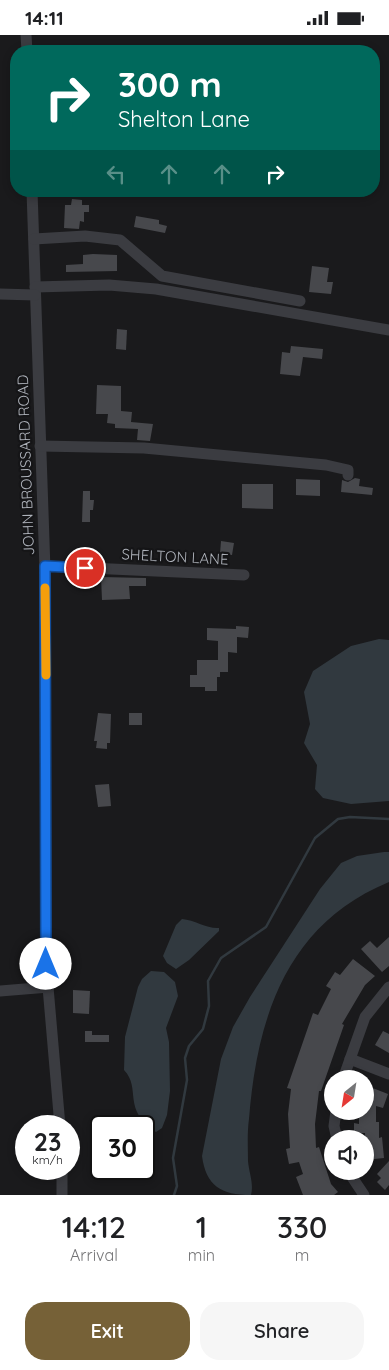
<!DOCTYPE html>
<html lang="en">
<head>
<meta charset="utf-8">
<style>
  :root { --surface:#fff; --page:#f6f6f6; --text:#202124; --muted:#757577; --accent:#766137 }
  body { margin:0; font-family:Quicksand,sans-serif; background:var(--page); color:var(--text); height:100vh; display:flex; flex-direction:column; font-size:19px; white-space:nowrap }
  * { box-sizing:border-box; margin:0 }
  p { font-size:16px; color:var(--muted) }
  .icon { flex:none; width:28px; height:28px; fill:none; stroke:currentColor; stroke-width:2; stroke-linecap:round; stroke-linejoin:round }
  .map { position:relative; height:1160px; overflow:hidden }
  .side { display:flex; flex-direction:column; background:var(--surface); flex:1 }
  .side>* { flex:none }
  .hud { position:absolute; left:10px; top:10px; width:370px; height:152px; border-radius:20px; box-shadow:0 2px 8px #0003; background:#00695c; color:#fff; overflow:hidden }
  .needle { width:32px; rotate:210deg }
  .fabs { position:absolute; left:324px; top:1035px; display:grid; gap:10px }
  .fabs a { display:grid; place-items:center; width:50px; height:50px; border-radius:50%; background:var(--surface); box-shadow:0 2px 8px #0003; font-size:25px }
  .speed { position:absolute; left:15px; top:1080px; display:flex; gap:10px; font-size:25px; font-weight:700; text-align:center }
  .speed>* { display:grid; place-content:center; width:65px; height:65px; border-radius:50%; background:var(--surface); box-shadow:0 2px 8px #0003; line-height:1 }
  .speed small { font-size:12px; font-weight:400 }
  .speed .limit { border:2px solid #111; border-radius:8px; background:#fff; color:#111 }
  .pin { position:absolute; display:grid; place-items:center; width:42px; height:42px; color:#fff; margin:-21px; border:2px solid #fff; border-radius:50%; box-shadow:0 1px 5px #0007 }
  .me { position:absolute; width:55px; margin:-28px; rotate:0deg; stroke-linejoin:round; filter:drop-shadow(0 0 4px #0008) }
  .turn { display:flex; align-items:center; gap:18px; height:105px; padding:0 25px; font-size:22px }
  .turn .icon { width:65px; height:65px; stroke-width:2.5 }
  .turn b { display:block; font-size:35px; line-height:42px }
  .lanes { display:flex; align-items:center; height:48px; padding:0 25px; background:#0003; justify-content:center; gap:25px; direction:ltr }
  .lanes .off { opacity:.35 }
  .eta { display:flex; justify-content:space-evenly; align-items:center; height:85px; text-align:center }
  .eta b { font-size:30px; font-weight:600; line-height:35px }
  .primary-button { display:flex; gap:10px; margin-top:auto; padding:10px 25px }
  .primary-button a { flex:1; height:58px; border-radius:20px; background:var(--accent); color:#fff; font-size:20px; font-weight:600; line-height:58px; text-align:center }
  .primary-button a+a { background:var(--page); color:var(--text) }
  .status { display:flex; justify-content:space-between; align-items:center; height:35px; padding:0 25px; background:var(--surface); direction:ltr }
  .status svg { height:14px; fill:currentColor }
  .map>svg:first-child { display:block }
  .water { fill:#31393f }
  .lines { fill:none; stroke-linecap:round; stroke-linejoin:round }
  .stream { stroke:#31393f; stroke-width:2.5 }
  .building { fill:#47484c }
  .minor { stroke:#3b3c41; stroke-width:11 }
  .route-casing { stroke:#114b97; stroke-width:12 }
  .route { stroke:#1a73e8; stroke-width:9 }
  .slow { stroke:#f59e0b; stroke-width:9 }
  .labels { text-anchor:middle; stroke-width:4.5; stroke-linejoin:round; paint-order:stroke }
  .street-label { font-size:15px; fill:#aeb2ba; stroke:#151517 }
</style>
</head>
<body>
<div class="status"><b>14:11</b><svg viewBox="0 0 49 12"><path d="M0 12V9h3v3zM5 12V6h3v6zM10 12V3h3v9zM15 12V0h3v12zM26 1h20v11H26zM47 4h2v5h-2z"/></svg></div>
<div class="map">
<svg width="389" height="1160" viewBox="0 0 389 1160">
  <rect width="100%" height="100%" fill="#1a1a1c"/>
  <!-- water -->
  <g class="water">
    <path d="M379,604L389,605V766L351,769L323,763L315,754L317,730L304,708L310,689L304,657L313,636L351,611Z"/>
    <path d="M384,817H389V847C287,889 257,982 249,1084C247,1098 248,1113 248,1126C249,1138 254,1149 251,1160C221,1160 206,1151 202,1121L221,1024L233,992L250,962L320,854L341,828L357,821Z"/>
    <path d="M182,884C195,885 207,894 219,893V896L189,925L176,934L167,928L163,921L176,890Z"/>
    <path d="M151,936L164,937L175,947L178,961L166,993L169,1007L170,1056L167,1080L162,1093L156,1097C121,1074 142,1054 124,1035L125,1002L138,952L142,944Z"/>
  </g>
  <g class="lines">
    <!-- stream -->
    <path class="stream" d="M174,1160L177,1151L173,1123L187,1045L185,1023L189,1011L203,994L209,971L208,946L221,923L266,892L315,803L338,784L350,782L389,784"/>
  </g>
  <!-- building -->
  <g class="building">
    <path d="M72,164L82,165V170H89V177H84V187L80,186L79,194L64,193L65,170H71Z"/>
    <path d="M136,181L159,185V189L167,191L165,198L134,192Z"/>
    <path d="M93,219L117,220V236L66,237V230L83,229V220Z"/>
    <path d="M312,231L329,233L327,247H333L331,259L309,257Z"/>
    <path d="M117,294L127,295L126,315L116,314Z"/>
    <path d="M291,311L323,314L322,324L303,322L300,341L280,339L282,317L290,318Z"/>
    <path d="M97,350L121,351V376L132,377L131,387L153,389L150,406L137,405L138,394L115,393V389L107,388L108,379H96Z"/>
    <path d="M355,443L360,444L359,451L373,453L372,460L341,457L342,445L348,447Z"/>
    <path d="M296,444L320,445V461L296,460Z"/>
    <path d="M242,449H273V474L242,473Z"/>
    <path d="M83,456H90V465H94L93,475H90V487H82Z"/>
    <path d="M221,506L234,508L232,520L220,519Z"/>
    <path d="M101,542L146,543V551H129L130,564L102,565Z"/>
    <path d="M236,591L249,592L248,603L237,602V618L228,617V637H220V642H217V656H205V652H190V640H197V625H218V606L207,605V593L236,594Z"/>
    <path d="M98,678L111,679L110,708H107V714L96,713L97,706H94Z"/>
    <rect x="129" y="678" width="13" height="12"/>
    <path d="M109,749L111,771L98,772L95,750Z"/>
    <path d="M389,902V931L382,937L361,914L370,906L377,913Z"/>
    <path d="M353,924L375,941L365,950L342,989L344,990L321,1056H319L315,1089L316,1113L319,1112L331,1149L338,1157L334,1160H303L296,1142L303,1139L299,1127L289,1129L286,1114L290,1113L288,1079L291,1054L287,1053L313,978L318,980L331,954L326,951L335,937L340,940Z"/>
    <path d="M73,955L90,956L89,979L73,978Z"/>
    <path d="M85,996H92V1000H109V1007H85Z"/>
    <path d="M383,996L389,999V1018L375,1010Z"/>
    <path d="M365,1050L388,1059L383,1073L376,1071V1087H379V1103L382,1102L384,1123L365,1125V1098H354V1088L359,1089V1077H365Z"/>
    <path d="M389,1126V1150L385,1155L377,1147L381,1143L377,1139Z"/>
  </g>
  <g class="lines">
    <!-- minor -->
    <g class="minor">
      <path d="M26,0L27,16"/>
      <path d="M32,156L45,535L46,929L60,1091"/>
      <path d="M34,204L85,201L120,205L162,241L300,266"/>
      <path d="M35,252L109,250L156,254L389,295"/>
      <path d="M0,259L35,260"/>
      <path d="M40,411L144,413L326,430L348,435V440"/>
      <path d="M45,531L244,540"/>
      <path d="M0,956L49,952"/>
      <path d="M350,1024L389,1039"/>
      <path d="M343,1044L365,982L389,952"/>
      <path d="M336,1076L334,1091L337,1104"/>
      <path d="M62,1134V1160"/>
      <path d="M348,1136L364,1160"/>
    </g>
  </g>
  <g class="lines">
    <defs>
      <path id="route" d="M46,929L45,531L85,533"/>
    </defs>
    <!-- route casing -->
    <use href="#route" class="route-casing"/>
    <!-- route -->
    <use href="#route" class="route"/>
    <!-- slow -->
    <path class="slow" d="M45,553L46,640"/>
  </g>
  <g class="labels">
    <!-- street labels -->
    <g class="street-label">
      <text transform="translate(26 430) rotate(-92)" y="5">JOHN BROUSSARD ROAD</text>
      <text transform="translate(175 522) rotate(3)" y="5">SHELTON LANE</text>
    </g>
  </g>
</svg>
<div class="fabs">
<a><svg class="needle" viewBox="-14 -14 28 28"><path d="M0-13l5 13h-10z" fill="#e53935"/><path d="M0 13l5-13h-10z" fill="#757577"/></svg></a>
<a><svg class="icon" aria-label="sound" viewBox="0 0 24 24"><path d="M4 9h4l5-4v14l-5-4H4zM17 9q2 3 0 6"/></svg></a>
</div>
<div class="speed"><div>23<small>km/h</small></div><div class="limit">30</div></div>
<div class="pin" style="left:85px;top:533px;background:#d93025"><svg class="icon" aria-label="arrive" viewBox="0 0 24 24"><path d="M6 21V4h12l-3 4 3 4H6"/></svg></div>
<svg class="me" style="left:46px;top:929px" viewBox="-20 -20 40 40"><circle r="19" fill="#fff"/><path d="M0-13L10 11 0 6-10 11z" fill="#1a73e8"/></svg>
<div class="hud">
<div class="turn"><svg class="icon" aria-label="right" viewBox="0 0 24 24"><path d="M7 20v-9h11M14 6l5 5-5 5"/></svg><div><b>300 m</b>Shelton Lane</div></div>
<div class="lanes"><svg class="icon off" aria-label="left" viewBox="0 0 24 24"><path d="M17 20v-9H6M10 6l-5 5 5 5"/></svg><svg class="icon off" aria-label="ahead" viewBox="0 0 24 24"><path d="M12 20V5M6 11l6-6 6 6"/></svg><svg class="icon off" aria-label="ahead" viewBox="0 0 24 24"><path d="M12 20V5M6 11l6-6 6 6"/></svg><svg class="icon" aria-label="right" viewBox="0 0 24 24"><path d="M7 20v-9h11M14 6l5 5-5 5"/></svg></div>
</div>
</div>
<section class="side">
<div class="eta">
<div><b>14:12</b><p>Arrival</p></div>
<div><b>1</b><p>min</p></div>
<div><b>330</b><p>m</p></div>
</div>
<div class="primary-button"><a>Exit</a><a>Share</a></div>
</section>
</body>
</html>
